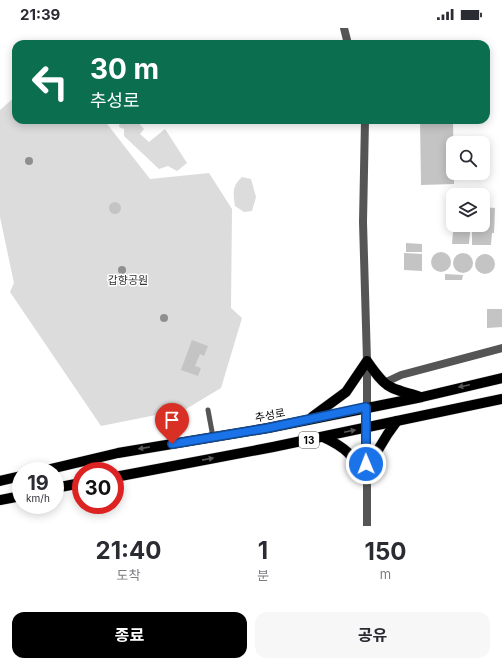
<!DOCTYPE html>
<html lang="ko">
<head>
<meta charset="utf-8">
<style>
  :root { --surface:#fff; --page:#f7f7f7; --text:#2b2b33; --muted:#7c7c81; --accent:#000 }
  body { margin:0; font-family:Inter,"Noto Sans KR",sans-serif; background:var(--page); color:var(--text); height:100vh; display:flex; flex-direction:column; font-size:15px; white-space:nowrap }
  * { box-sizing:border-box; margin:0 }
  p { font-size:13px; color:var(--muted) }
  .icon { flex:none; width:22px; height:22px; fill:none; stroke:currentColor; stroke-width:2; stroke-linecap:round; stroke-linejoin:round }
  .map { position:relative; height:498px; overflow:hidden }
  .details { display:flex; flex-direction:column; background:var(--surface); flex:1 }
  .details>* { flex:none }
  .hud { position:absolute; left:12px; top:12px; width:478px; height:84px; border-radius:12px; box-shadow:0 2px 10px #0003; background:#0b6e4f; color:#fff; overflow:hidden }
  .tools { position:absolute; left:446px; top:108px; display:grid; gap:8px }
  .tools a { display:grid; place-items:center; width:44px; height:44px; border-radius:8px; background:var(--surface); box-shadow:0 2px 10px #0003; font-size:20px }
  .speed { position:absolute; left:12px; top:434px; display:flex; gap:8px; font-size:20px; font-weight:700; text-align:center }
  .speed>* { display:grid; place-content:center; width:52px; height:52px; border-radius:50%; background:var(--surface); box-shadow:0 2px 10px #0003; line-height:1 }
  .speed small { font-size:10px; font-weight:400 }
  .speed .limit { border:6px solid #d22; background:#fff; color:#111 }
  .pin { position:absolute; display:grid; place-items:center; width:34px; height:34px; color:#fff; margin:-41px -17px; border-radius:50% 50% 50% 0; rotate:-45deg; box-shadow:0 0 4px #0007 }
  .pin .icon { rotate:45deg }
  .me { position:absolute; width:44px; margin:-22px; rotate:359deg; stroke-linejoin:round; filter:drop-shadow(0 0 3px #0008) }
  .turn { display:flex; align-items:center; gap:14px; height:84px; padding:0 12px; font-size:18px }
  .turn .icon { width:52px; height:52px; stroke-width:2.5 }
  .turn b { display:block; font-size:28px; line-height:34px }
  .eta { display:flex; justify-content:space-evenly; align-items:center; height:68px; text-align:center }
  .eta b { font-size:24px; font-weight:700; line-height:28px }
  .action { display:flex; gap:8px; margin-top:auto; padding:8px 12px }
  .action a { flex:1; height:46px; border-radius:12px; background:var(--accent); color:#fff; font-size:16px; font-weight:700; line-height:46px; text-align:center }
  .action a+a { background:var(--page); color:var(--text) }
  .status { display:flex; justify-content:space-between; align-items:center; height:28px; padding:0 20px; background:var(--surface); direction:ltr }
  .status svg { height:11px; fill:currentColor }
  .map>svg:first-child { display:block }
  .green { fill:#dcdcdc }
  .building { fill:#c4c4c4 }
  .lines { fill:none; stroke-linecap:round; stroke-linejoin:round }
  .primary-casing { stroke:#dbdbdb; stroke-width:11 }
  .service { stroke:#555; stroke-width:5 }
  .minor { stroke:#555; stroke-width:8 }
  .primary { stroke:#000; stroke-width:10 }
  .tree { fill:#8f8f8f }
  .oneway { fill:#595959 }
  .route-casing { stroke:#114b97; stroke-width:10 }
  .route { stroke:#1a73e8; stroke-width:7 }
  .labels { text-anchor:middle; stroke-width:3; stroke-linejoin:round; paint-order:stroke }
  .shield { fill:#fff; stroke:#4c4c4c; stroke-width:1 }
  .shield-label { font-size:10px; font-weight:bold; fill:#000 }
  .park-label { font-size:11px; fill:#333; stroke:#fff }
  .street-label { font-size:11px; fill:#000; stroke:#fff }
</style>
</head>
<body>
<div class="status"><b>21:39</b><svg viewBox="0 0 49 12"><path d="M0 12V9h3v3zM5 12V6h3v6zM10 12V3h3v9zM15 12V0h3v12zM26 1h20v11H26zM47 4h2v5h-2z"/></svg></div>
<div class="map">
<svg width="502" height="498" viewBox="0 0 502 498">
  <rect width="100%" height="100%" fill="#fff"/>
  <!-- green -->
  <g class="green">
    <path d="M16,68V92H104L150,151L209,145L232,181L231,280L242,290L221,360L186,381L101,398L10,264L14,255L0,189V82Z"/>
    <path d="M120,92H136L144,101L140,106L149,114L165,101L187,135L177,143L168,138L159,141L124,108V101L119,99Z"/>
    <path d="M242,149L251,151L256,169L252,183L244,184L235,178C233,165 232,158 242,149Z"/>
  </g>
  <!-- building -->
  <g class="building">
    <path d="M420,92H453L454,156L421,157Z"/>
    <circle cx="115" cy="180" r="6"/>
    <path d="M483,179L495,180L494,205H492L491,217H472V202H453V197H483Z"/>
    <path d="M453,204H470L469,216H452Z"/>
    <path d="M406,215L422,216V224H406Z"/>
    <circle cx="441" cy="234" r="10"/>
    <path d="M404,225L422,226V243L404,242Z"/>
    <circle cx="463" cy="235" r="10"/>
    <circle cx="485" cy="236" r="10"/>
    <path d="M445,246L463,247L462,252H445Z"/>
    <path d="M487,281H502V299L487,300Z"/>
    <path d="M192,312L208,318L204,328L200,326L195,338L201,340L198,348L181,342Z"/>
  </g>
  <g class="lines">
    <defs>
      <g id="primary">
        <path d="M312,389L346,364L367,333C385,359 387,360 418,368"/>
        <path d="M323,409C347,420 352,427 366,449"/>
        <path d="M42,443L118,425L268,400L422,369L502,350"/>
        <path d="M115,449L273,419L502,371"/>
        <path d="M366,449C374,427 383,411 397,393"/>
        <path d="M0,453L21,448"/>
        <path d="M55,460L81,455"/>
        <path d="M0,472L21,468"/>
      </g>
    </defs>
    <!-- primary casing -->
    <use href="#primary" class="primary-casing"/>
    <!-- service -->
    <path class="service" d="M208,382L213,409"/>
    <!-- minor -->
    <g class="minor">
      <path d="M344,0L348,16"/>
      <path d="M365,92L363,194L367,333V498"/>
      <path d="M384,355L401,347L502,320"/>
    </g>
    <!-- primary -->
    <use href="#primary" class="primary"/>
  </g>
  <!-- trees -->
  <g class="tree">
    <circle cx="29" cy="133" r="4"/>
    <circle cx="122" cy="242" r="4"/>
    <circle cx="164" cy="290" r="4"/>
  </g>
  <!-- one-way arrows -->
  <defs><path id="oneway-solid" d="M-6-.8H1V-3.2L6.5 0L1 3.2V.8H-6Z"/></defs>
  <g class="oneway">
    <use href="#oneway-solid" transform="translate(464 358) rotate(168)"/>
    <use href="#oneway-solid" transform="translate(350 403) rotate(-12)"/>
    <use href="#oneway-solid" transform="translate(144 420) rotate(171)"/>
    <use href="#oneway-solid" transform="translate(208 431) rotate(-11)"/>
  </g>
  <g class="lines">
    <defs>
      <path id="route" d="M172,416L268,400L366,379V436"/>
    </defs>
    <!-- route casing -->
    <use href="#route" class="route-casing"/>
    <!-- route -->
    <use href="#route" class="route"/>
  </g>
  <g class="labels">
    <!-- shield labels -->
    <rect class="shield" x="299" y="404" width="20" height="16" rx="3"/>
    <g class="shield-label">
      <text x="309" y="416">13</text>
    </g>
    <!-- park labels -->
    <g class="park-label">
      <text x="128" y="256">갑향공원</text>
    </g>
    <!-- street labels -->
    <g class="street-label">
      <text transform="translate(270 387) rotate(-11)" y="4">추성로</text>
    </g>
  </g>
</svg>
<div class="tools">
<a><svg class="icon" aria-label="search" viewBox="0 0 24 24"><circle cx="10" cy="10" r="6"/><path d="M15 15l6 6"/></svg></a>
<a><svg class="icon" aria-label="layers" viewBox="0 0 24 24"><path d="M12 4l9 5-9 5-9-5zM3 14l9 5 9-5"/></svg></a>
</div>
<div class="speed"><div>19<small>km/h</small></div><div class="limit">30</div></div>
<div class="pin" style="left:172px;top:416px;background:#d93025"><svg class="icon" aria-label="arrive" viewBox="0 0 24 24"><path d="M6 21V4h12l-3 4 3 4H6"/></svg></div>
<svg class="me" style="left:366px;top:436px" viewBox="-20 -20 40 40"><circle r="17" fill="#1a73e8" stroke="#fff" stroke-width="3"/><path d="M0-11L8 9 0 5-8 9z" fill="#fff"/></svg>
<div class="hud">
<div class="turn"><svg class="icon" aria-label="left" viewBox="0 0 24 24"><path d="M17 20v-9H6M10 6l-5 5 5 5"/></svg><div><b>30 m</b>추성로</div></div>
</div>
</div>
<section class="details">
<div class="eta">
<div><b>21:40</b><p>도착</p></div>
<div><b>1</b><p>분</p></div>
<div><b>150</b><p>m</p></div>
</div>
<div class="action"><a>종료</a><a>공유</a></div>
</section>
</body>
</html>
